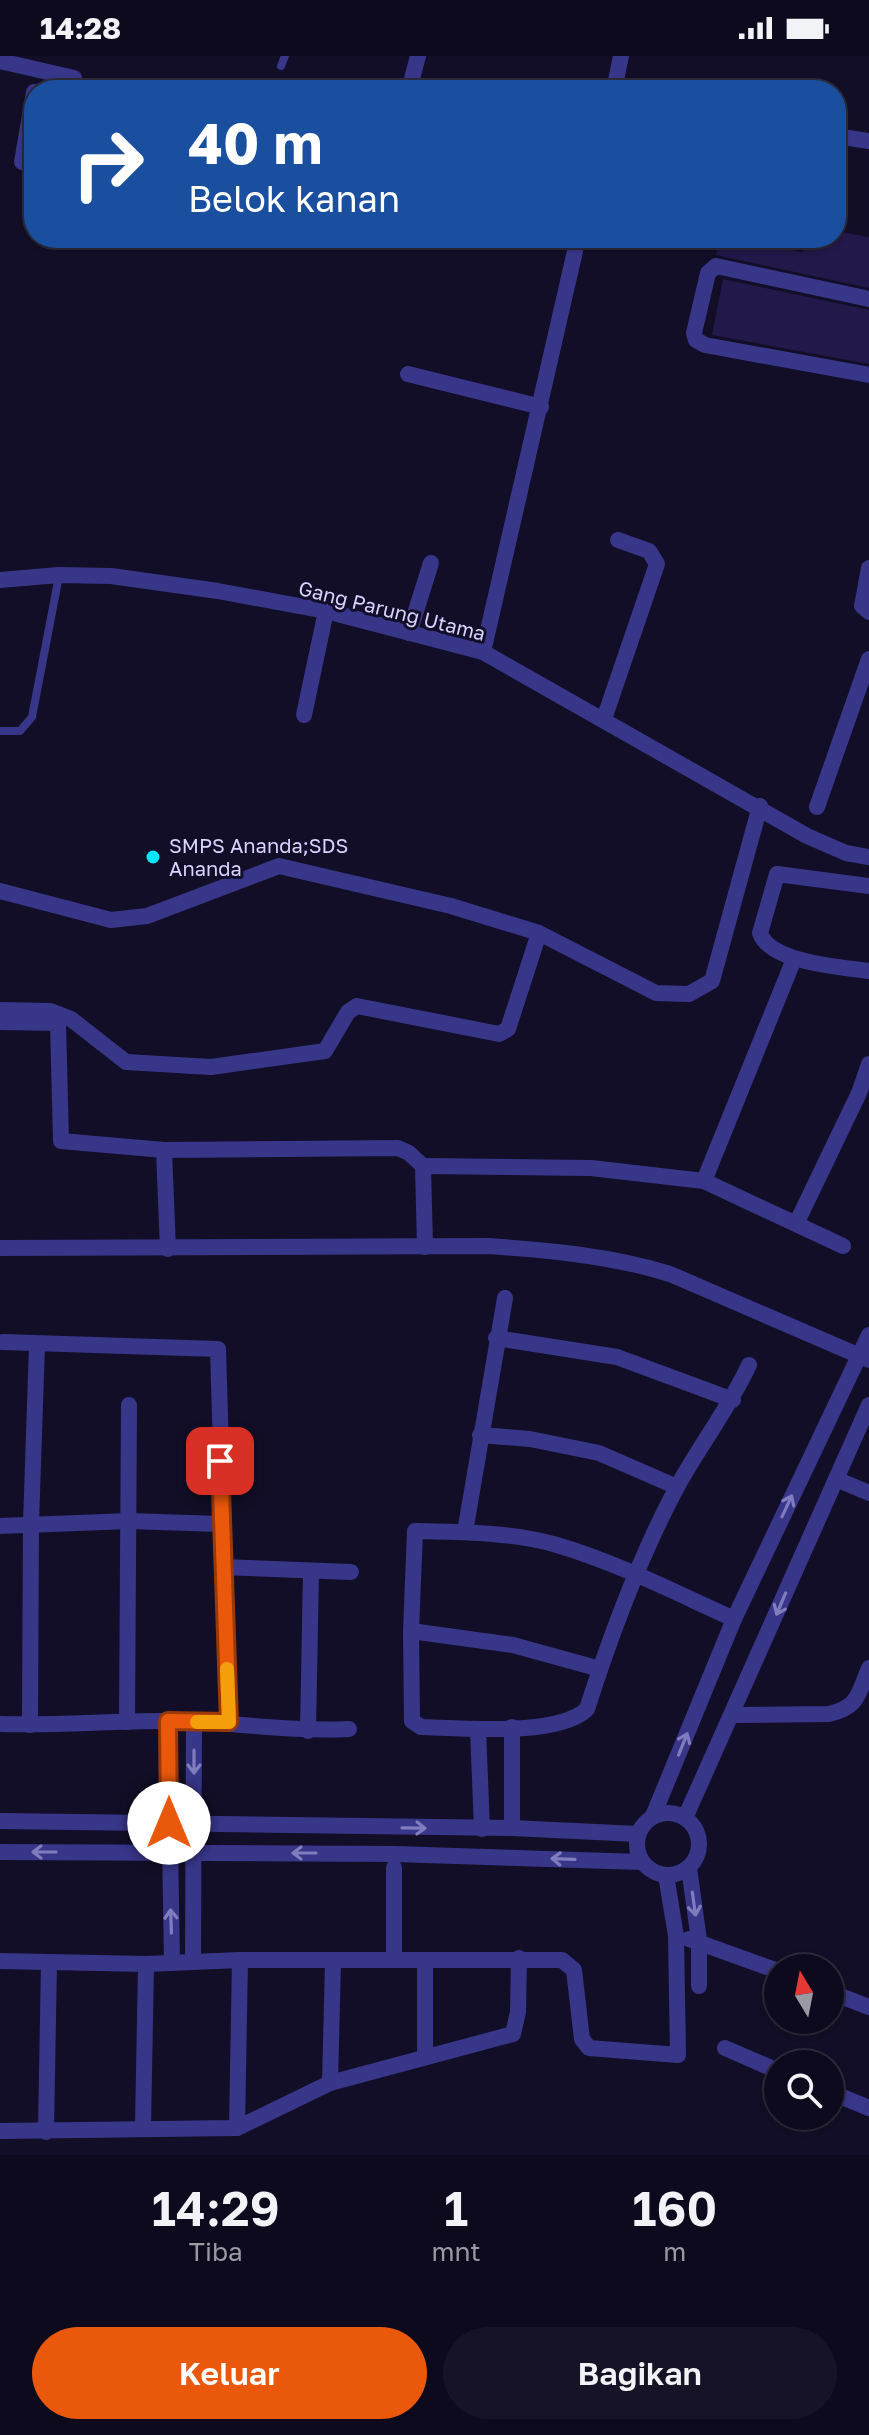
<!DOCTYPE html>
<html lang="id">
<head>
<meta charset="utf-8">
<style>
  :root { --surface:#0e0a1d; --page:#171326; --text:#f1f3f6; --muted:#9b9aa4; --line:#2e2b3b; --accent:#ea580c }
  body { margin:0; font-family:"Golos Text",sans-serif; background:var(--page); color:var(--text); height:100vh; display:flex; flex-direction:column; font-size:30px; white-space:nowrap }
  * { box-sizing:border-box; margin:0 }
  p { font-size:26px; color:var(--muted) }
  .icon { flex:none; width:44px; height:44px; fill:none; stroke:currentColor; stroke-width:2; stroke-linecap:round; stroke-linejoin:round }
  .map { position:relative; height:2099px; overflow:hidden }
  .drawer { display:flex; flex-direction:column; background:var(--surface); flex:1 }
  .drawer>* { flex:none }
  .hud { position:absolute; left:24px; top:24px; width:822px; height:168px; border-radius:32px; box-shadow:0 2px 6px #0004,0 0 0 2px var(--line); background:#1a4fa0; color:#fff; overflow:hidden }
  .needle { width:52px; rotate:350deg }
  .buttons { position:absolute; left:764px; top:1898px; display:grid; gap:16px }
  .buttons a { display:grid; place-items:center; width:80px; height:80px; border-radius:50%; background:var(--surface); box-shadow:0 2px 6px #0004,0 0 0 2px var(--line); font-size:40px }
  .pin { position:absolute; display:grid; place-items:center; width:68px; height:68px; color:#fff; margin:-34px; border-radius:16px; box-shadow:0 4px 12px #0006 }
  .me { position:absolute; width:88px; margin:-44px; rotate:0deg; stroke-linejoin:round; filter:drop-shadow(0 0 6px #0008) }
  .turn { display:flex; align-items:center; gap:28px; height:168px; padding:0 32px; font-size:36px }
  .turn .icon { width:104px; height:104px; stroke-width:2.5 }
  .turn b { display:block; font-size:56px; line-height:68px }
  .eta { display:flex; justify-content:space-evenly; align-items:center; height:136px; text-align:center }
  .eta b { font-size:48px; font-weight:600; line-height:56px }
  .action { display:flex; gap:16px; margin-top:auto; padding:16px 32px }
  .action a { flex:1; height:92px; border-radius:48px; background:var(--accent); color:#fff; font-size:32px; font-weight:600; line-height:92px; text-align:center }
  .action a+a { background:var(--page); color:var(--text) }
  .status { display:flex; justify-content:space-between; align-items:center; height:56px; padding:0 40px; background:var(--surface); direction:ltr }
  .status svg { height:22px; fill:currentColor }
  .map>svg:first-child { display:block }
  .building { fill:#221849 }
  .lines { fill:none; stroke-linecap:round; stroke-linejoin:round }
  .lane { stroke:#383689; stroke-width:8 }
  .street { stroke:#383689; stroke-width:16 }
  .oneway { stroke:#807dbe }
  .route-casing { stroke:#983908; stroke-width:20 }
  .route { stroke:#ea580c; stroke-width:14 }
  .slow { stroke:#f59e0b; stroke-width:14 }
  .poi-dot { fill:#00e6fe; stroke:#120e27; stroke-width:3 }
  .labels { text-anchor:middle; stroke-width:6; stroke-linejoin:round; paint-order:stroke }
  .street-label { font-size:20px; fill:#d8d3ff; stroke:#120e27 }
  .poi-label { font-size:20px; fill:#d8d3ff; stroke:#120e27; text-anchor:start }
</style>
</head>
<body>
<div class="status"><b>14:28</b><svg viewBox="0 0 49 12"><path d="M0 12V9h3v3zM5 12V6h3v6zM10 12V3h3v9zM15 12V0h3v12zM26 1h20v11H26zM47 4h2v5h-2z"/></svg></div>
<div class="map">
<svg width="869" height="2099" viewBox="0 0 869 2099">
  <rect width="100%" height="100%" fill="#120e27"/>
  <!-- building -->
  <g class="building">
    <path d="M836,175L869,181V232L716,199L720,182L803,196L806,182H836Z"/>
    <path d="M723,223L869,254V308L712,279Z"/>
  </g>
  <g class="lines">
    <!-- lane -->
    <g class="lane">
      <path d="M281,10L285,0"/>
      <path d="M0,675H20L32,661L59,520"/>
    </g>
    <!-- street -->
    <g class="street">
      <path d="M0,5L74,22"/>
      <path d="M409,34L418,0"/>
      <path d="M614,34L621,0"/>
      <path d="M836,80L869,85"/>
      <path d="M22,106L34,36"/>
      <path d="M869,243L716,210L708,217L694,277L696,284L705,289L869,319"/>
      <path d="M408,318L541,351"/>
      <path d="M869,512L862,550L869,556"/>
      <path d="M0,524L59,519L111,520L218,535L326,555L483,596L807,780L846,797L869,801"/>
      <path d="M409,577L431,507"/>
      <path d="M483,596L578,182"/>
      <path d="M304,659L326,555"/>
      <path d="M604,663L657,508L649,495L618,484"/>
      <path d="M817,751L869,603"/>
      <path d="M869,830L777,818L760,877C770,907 842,911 869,915"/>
      <path d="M0,835L111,864L147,860L279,810L451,850L539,877L656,937L689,938L712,925L760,750"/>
      <path d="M0,954L50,955L71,963L126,1006L211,1011L325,995L348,956L357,950L499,978L508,973L539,877"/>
      <path d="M0,966L58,967L61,1085L164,1094L398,1092L409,1097L423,1110L425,1191"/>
      <path d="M164,1094L168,1193"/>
      <path d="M423,1110L591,1112L704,1125L843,1190"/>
      <path d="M704,1125L794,903"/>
      <path d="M797,1166L859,1037L869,1008"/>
      <path d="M0,1192L487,1190C548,1194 612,1200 670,1218L869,1304"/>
      <path d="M496,1282L617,1301L733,1344"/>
      <path d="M3,1286L218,1293L229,1666"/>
      <path d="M480,1379L530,1383L599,1397L677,1431"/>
      <path d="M836,1423L869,1437"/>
      <path d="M0,1470L129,1465L220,1468"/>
      <path d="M465,1476L505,1242"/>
      <path d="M222,1511L351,1516"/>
      <path d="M734,1563C676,1537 618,1507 557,1489C512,1476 461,1476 415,1475L411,1575L412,1665L421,1671C460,1672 559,1681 587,1653C611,1578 640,1500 677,1431C700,1389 729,1352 749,1309"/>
      <path d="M411,1575L513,1589L600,1613"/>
      <path d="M733,1659L829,1658C859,1651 858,1638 869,1612"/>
      <path d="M168,1665L172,1907"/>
      <path d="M127,1666L129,1349"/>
      <path d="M1,1668C59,1670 116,1664 173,1665C232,1666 290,1676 349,1673"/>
      <path d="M30,1669L31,1467L37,1289"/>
      <path d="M478,1673L482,1773"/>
      <path d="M308,1675L311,1516"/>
      <circle cx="668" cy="1788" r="31"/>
      <path d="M653,1760L734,1563L869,1279"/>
      <path d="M685,1762L869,1349"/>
      <path d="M0,1765L512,1772L638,1778"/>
      <path d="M512,1772V1671"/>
      <path d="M0,1796L394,1798L641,1806"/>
      <path d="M689,1812L699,1884V1930"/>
      <path d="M689,1883L778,1915"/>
      <path d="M394,1903V1812"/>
      <path d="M0,1905L146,1908L240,1904H562L574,1914L582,1983L589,1992L678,1999L676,1880L666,1819"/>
      <path d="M193,1905L194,1666"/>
      <path d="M830,1936L869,1951"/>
      <path d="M725,1992L778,2015"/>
      <path d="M425,2001V1904"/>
      <path d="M330,2027L333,1906"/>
      <path d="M830,2036L869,2052"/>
      <path d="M143,2071L146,1908"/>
      <path d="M237,2072L240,1904"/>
      <path d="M0,2075L237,2072L330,2027L513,1978L518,1956L519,1902"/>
      <path d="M46,2076L49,1906"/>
    </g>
  </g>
  <!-- one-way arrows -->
  <defs><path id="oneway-shaft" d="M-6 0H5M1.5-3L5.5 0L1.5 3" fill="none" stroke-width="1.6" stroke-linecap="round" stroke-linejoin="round" transform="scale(2)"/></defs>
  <g class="oneway">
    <use href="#oneway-shaft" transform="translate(787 1450) rotate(-65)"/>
    <use href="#oneway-shaft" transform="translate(781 1548) rotate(113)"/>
    <use href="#oneway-shaft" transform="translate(683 1688) rotate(-68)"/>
    <use href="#oneway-shaft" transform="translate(194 1706) rotate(90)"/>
    <use href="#oneway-shaft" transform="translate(414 1772) rotate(1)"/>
    <use href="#oneway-shaft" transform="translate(44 1796) rotate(-180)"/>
    <use href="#oneway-shaft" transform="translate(304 1797) rotate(-180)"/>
    <use href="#oneway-shaft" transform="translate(563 1803) rotate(-178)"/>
    <use href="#oneway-shaft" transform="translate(694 1848) rotate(82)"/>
    <use href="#oneway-shaft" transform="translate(171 1865) rotate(-92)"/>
  </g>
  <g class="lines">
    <defs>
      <path id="route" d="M169,1767L168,1665L229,1666L220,1405"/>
    </defs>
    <!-- route casing -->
    <use href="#route" class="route-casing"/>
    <!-- route -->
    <use href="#route" class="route"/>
    <!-- slow -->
    <path class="slow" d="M197,1666H229L227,1613"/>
  </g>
  <!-- markers -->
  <circle class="poi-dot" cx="153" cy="801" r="8"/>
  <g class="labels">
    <!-- street labels -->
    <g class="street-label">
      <text transform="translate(392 555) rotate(14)" y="7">Gang Parung Utama</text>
    </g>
    <!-- poi labels -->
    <g class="poi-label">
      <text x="169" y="797">SMPS Ananda;SDS<tspan x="169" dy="23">Ananda</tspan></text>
    </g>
  </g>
</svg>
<div class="buttons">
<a><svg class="needle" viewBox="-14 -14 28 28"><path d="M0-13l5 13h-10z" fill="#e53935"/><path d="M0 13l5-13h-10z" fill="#9b9aa4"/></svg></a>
<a><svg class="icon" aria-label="search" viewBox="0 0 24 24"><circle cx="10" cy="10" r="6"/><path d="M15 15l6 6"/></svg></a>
</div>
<div class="pin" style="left:220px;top:1405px;background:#d93025"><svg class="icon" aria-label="arrive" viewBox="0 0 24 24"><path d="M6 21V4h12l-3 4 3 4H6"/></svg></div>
<svg class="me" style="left:169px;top:1767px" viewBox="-20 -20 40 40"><circle r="19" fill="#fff"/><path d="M0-13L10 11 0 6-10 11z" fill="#ea580c"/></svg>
<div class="hud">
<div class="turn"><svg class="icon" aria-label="right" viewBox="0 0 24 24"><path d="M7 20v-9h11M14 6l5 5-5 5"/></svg><div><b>40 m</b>Belok kanan</div></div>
</div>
</div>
<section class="drawer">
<div class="eta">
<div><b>14:29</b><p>Tiba</p></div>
<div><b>1</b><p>mnt</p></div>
<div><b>160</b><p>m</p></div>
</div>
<div class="action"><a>Keluar</a><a>Bagikan</a></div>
</section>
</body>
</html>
